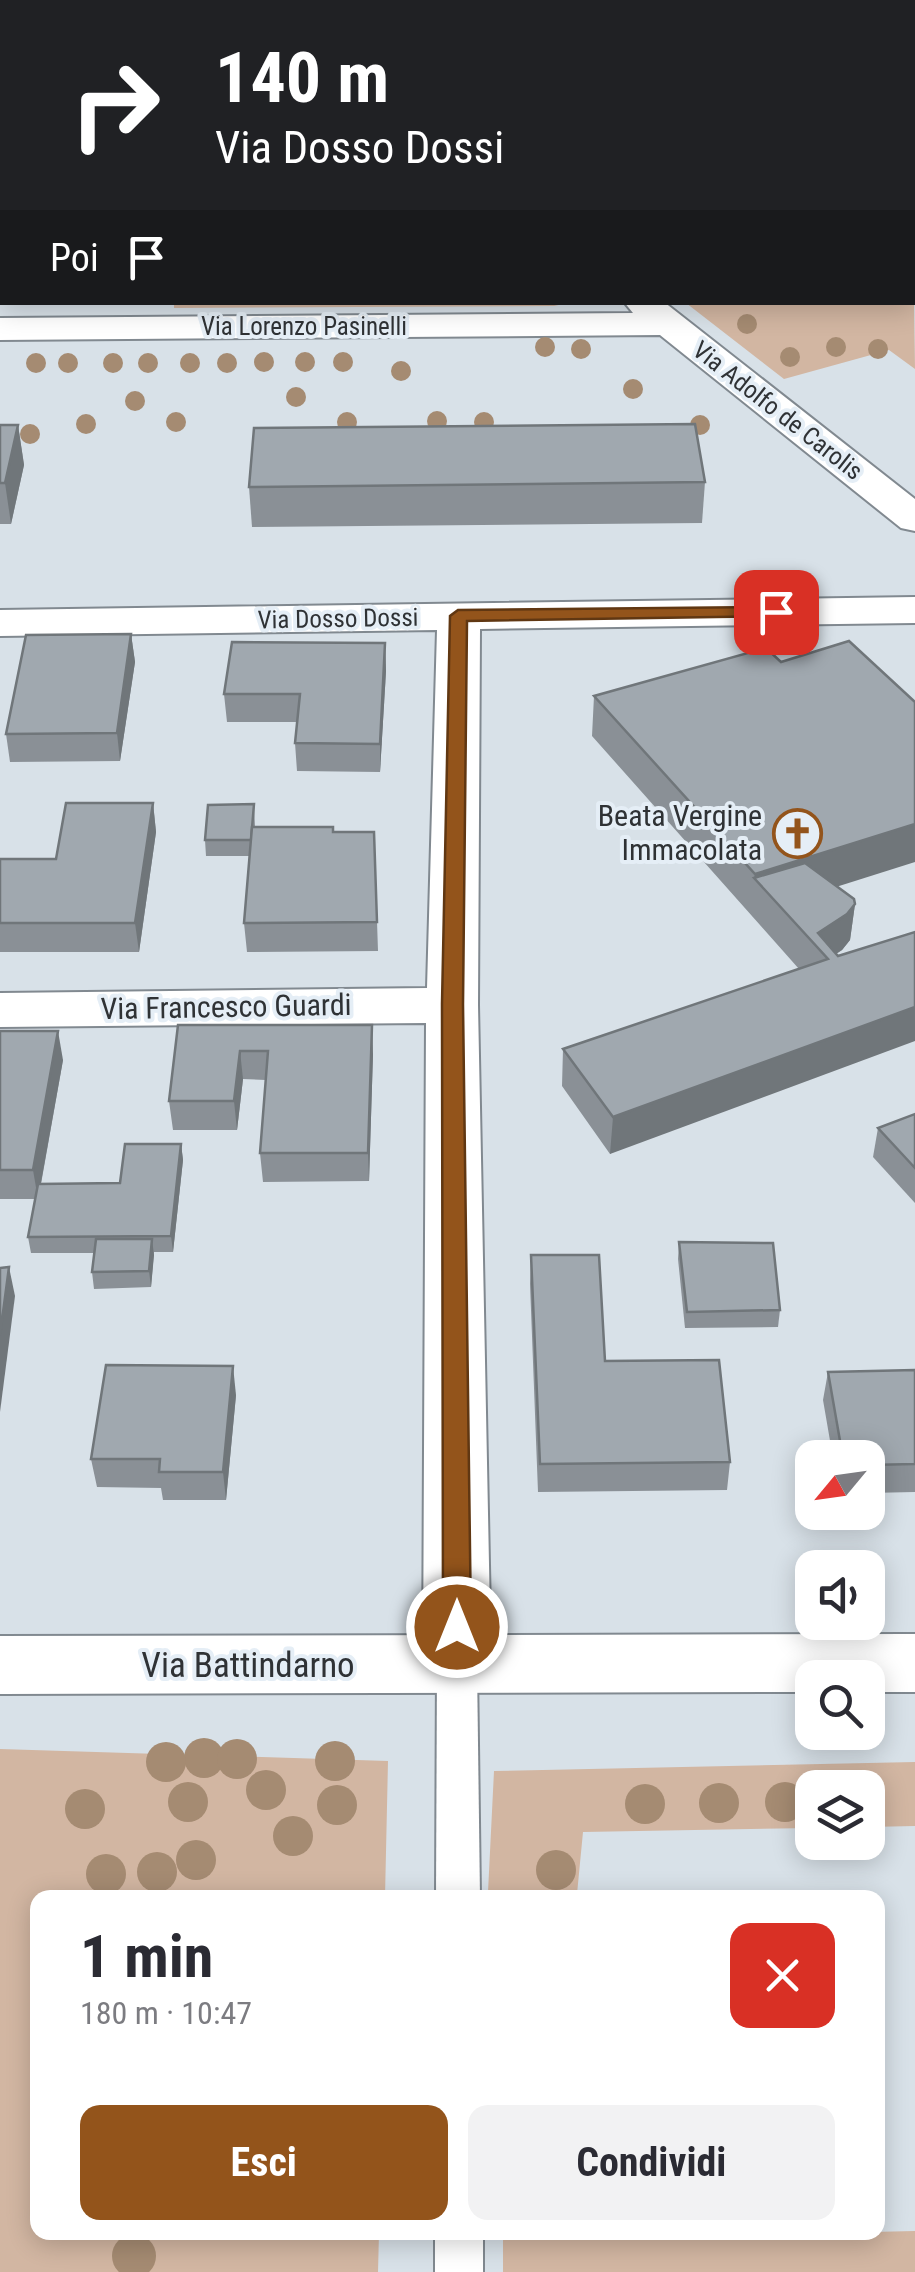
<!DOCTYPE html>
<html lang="it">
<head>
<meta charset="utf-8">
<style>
  :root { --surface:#fff; --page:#f2f2f3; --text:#2b2b33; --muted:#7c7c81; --accent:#93541b }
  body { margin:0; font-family:"Roboto Condensed",sans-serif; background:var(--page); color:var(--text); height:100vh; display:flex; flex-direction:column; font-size:38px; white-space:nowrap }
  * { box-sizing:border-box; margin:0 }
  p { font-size:32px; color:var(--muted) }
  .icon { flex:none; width:55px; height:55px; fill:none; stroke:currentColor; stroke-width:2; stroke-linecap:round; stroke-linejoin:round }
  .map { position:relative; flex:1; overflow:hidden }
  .side { position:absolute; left:30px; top:1890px; width:855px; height:350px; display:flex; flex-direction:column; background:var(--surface); border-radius:20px; box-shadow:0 5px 25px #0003 }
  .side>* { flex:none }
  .guide { position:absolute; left:0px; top:0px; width:915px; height:305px; box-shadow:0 5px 25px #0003; background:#202124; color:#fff; overflow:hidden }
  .needle { width:65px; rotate:241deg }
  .tools { position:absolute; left:795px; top:1440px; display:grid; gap:20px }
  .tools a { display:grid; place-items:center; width:90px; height:90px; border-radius:20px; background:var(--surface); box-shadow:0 5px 25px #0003; font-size:50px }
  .pin { position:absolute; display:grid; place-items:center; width:85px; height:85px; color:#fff; margin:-42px; border-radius:20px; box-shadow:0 5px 15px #0006 }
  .me { position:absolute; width:110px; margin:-55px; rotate:0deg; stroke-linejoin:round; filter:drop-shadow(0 0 8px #0008) }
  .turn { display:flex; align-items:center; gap:35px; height:210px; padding:0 50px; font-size:45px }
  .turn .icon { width:130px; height:130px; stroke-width:2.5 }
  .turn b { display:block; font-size:70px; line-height:85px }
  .then { display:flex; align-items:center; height:95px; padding:0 50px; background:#0003; gap:20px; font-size:38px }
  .round { display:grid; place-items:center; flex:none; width:105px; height:105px; border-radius:20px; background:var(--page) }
  .overview { display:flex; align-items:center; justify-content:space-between; height:170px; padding:0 50px }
  h1 { font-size:60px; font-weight:700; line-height:75px }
  .primary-button { display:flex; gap:20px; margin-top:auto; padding:20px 50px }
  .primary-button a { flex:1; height:115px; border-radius:20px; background:var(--accent); color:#fff; font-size:40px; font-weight:700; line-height:115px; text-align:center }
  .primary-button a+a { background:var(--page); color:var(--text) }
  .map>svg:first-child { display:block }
  .green { fill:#d2b6a2 }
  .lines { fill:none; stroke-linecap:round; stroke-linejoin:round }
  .service-casing { stroke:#818990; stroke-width:4 }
  .minor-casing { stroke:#818990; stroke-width:4 }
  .tertiary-casing { stroke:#818990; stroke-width:4 }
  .service { fill:#fff; fill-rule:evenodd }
  .minor { fill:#fff; fill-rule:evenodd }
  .tertiary { fill:#fff; fill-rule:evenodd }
  .tree { fill:#a58b72 }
  .wall { fill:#8a9096 }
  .shaded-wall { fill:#70767a }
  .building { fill:#a0a8af; stroke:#70767a; stroke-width:2.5 }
  .route { fill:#93541b; stroke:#603712; stroke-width:2.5 }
  .labels { text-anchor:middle; stroke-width:8; stroke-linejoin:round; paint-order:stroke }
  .far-street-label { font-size:25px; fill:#2f3235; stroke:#e5eef6 }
  .poi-label { font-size:30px; fill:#2f3235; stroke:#e5eef6; text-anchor:end }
  .street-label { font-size:30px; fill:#2f3235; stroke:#e5eef6 }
  .near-street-label { font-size:35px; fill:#2f3235; stroke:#e5eef6 }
</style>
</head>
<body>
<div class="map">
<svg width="915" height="2272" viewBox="0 0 915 2272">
  <rect width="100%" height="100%" fill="#d8e1e8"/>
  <!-- green -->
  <g class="green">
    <path d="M913,227L915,369L889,350L784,379L686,303L912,302Z"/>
    <path d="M174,302H568V303L554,306L174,308Z"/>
    <path d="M0,1749L388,1761L385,1897L38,1898V2232L379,2233L378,2272H0Z"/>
    <path d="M915,1762V1826L868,1827V1788H812V1828L583,1832L577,1894L488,1892L494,1771Z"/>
    <path d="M915,2231V2272H503V2233H608L609,2238Z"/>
  </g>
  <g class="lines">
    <defs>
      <g id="service">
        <path d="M457,1649L471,1654L477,1666L480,1898H436L437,1666L443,1654Z"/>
        <rect x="435" y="2232" width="48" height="40"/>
      </g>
      <g id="minor">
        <path d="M256,0H286L287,2H258Z"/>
        <rect x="0" y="20" width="2" height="18"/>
        <path d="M624,302H664L915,499V531L901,528L660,335L0,340V318L633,313Z"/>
        <path d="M915,597V623L480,629L478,1005L491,1666L481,1687L457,1695L433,1687L423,1666L426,1023L0,1027V993L427,988L437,630L0,636V610Z"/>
      </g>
      <path id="tertiary" d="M915,1634V1692H868V1678H812V1692L0,1694V1636Z"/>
    </defs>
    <!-- service casing -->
    <use href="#service" class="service-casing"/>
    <!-- minor casing -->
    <use href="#minor" class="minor-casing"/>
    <!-- tertiary casing -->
    <use href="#tertiary" class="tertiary-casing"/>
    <!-- service -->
    <use href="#service" class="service"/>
    <!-- minor -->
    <use href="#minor" class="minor"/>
    <!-- tertiary -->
    <use href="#tertiary" class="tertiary"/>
  </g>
  <!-- trees -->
  <g class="tree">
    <circle cx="747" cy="324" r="10"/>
    <circle cx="545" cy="347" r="10"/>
    <circle cx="836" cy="347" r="10"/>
    <circle cx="581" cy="349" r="10"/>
    <circle cx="878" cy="349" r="10"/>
    <circle cx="790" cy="357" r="10"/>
    <circle cx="264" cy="362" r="10"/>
    <circle cx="305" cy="362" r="10"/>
    <circle cx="343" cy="362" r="10"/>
    <circle cx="36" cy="363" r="10"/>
    <circle cx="68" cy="363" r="10"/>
    <circle cx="113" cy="363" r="10"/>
    <circle cx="148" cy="363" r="10"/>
    <circle cx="190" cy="363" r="10"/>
    <circle cx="227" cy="363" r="10"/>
    <circle cx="401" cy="371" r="10"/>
    <circle cx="633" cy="389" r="10"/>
    <circle cx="296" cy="397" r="10"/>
    <circle cx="135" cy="401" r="10"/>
    <circle cx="437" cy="421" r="10"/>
    <circle cx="176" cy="422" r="10"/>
    <circle cx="347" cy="422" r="10"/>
    <circle cx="484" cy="422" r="10"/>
    <circle cx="86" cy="424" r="10"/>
    <circle cx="700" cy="425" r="10"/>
    <circle cx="30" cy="434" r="10"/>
    <circle cx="204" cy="1758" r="20"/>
    <circle cx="237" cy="1759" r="20"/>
    <circle cx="335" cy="1761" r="20"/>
    <circle cx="166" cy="1762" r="20"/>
    <circle cx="266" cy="1790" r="20"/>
    <circle cx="188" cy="1802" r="20"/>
    <circle cx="785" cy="1802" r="20"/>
    <circle cx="719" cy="1803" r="20"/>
    <circle cx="645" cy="1804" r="20"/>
    <circle cx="337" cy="1805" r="20"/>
    <circle cx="85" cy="1809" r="20"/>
    <circle cx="293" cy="1836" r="20"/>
    <circle cx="196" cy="1860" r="20"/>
    <circle cx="556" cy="1870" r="20"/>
    <circle cx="157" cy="1872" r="20"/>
    <circle cx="106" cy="1874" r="20"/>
    <circle cx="134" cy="2256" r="22"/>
  </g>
  <!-- wall -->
  <g class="wall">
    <path d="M407,0H497V2H410Z"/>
    <path d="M553,0H648L637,2H557Z"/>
    <rect x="912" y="92" width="3" height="128"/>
    <path d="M2,249V292L0,274V258Z"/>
    <path d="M0,425H18L24,465L11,524H0Z"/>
    <path d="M705,482L702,523L252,527L249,487Z"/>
    <path d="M131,634L135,662L120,761L10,762L6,734Z"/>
    <path d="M385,643L386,671L380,772L297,771L295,743L297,722H227L224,694Z"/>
    <path d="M594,696L837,886L855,904L850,940L842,950L836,954L838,956L610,1154L562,1086L563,1049L799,969L592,736Z"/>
    <path d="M153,803L156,832L139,952H0V859H56Z"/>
    <path d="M254,804L255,827L333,832H374L378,951L247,952L244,923L249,856H206L205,840Z"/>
    <path d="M178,1025L373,1054L369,1181L263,1182L260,1153L266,1080L243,1079L237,1130H173L169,1101Z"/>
    <path d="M0,1031L63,1060L41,1184L120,1183L181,1144L183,1160L173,1252H154L151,1287L94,1289L92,1272L94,1253H31L28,1237L35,1199H0Z"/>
    <path d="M915,1114V1203L873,1157L878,1128Z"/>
    <path d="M679,1242L780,1310L778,1327L685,1328L678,1259Z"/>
    <path d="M531,1255L605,1361L730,1462L727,1490L538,1492L530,1284Z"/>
    <path d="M915,1370V1492L868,1493V1458H833L823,1400L828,1372Z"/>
    <path d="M236,1395L226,1500H163L161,1488L97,1487L91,1459Z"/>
  </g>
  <!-- shaded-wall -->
  <g class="shaded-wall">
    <path d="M18,425L24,465L11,524L5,483Z"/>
    <path d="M131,634L135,662L120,761L117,733Z"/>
    <path d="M385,643L386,671L380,772V744Z"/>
    <path d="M153,803L156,832L139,952L135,923Z"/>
    <path d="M915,824V862L779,905L754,878L755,874Z"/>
    <path d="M855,904L850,940L842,950L828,959L818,933Z"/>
    <path d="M915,1007V1041L610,1154L613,1117Z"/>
    <path d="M372,1025L373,1054L369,1181L368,1153Z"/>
    <path d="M58,1031L63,1060L38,1199L33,1170Z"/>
    <path d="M240,1051L243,1079L237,1130L234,1101Z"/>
    <path d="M181,1144L183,1160L173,1252L171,1236Z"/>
    <path d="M152,1239L154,1255L151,1287L149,1271Z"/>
    <path d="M9,1267L15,1296L0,1412V1335Z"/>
    <path d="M233,1366L236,1395L226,1500L223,1472Z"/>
  </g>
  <!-- building -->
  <g class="building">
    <path d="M437,0H496L481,2H441Z"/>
    <path d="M579,0H634L637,2H577L574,1Z"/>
    <rect x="912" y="92" width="3" height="23"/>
    <rect x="912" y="121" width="3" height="41"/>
    <rect x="912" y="162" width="3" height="28"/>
    <path d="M695,424L705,482L249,487L254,428Z"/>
    <path d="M0,425H18L5,483H0Z"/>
    <path d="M131,634L117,733L6,734L26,635Z"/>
    <path d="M849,641L915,702V824L755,874L594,696L766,648L781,662Z"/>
    <path d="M232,642L385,643L380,744L295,743L300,694H224Z"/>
    <path d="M66,803H153L135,923H0V859H56Z"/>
    <path d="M254,804L251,840H205L208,805Z"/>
    <path d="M252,827H333V832H374L377,922L244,923Z"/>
    <path d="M805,863L854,899L855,904L847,914L818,933L838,956L915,932V1007L613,1117L563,1049L828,959L754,878Z"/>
    <path d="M178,1025H372L368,1153H260L268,1051H240L234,1101H169Z"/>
    <path d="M0,1031H58L33,1170H0Z"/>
    <path d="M915,1114V1168L878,1128Z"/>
    <path d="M125,1144H181L171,1236L28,1237L38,1184L120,1183Z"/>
    <path d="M96,1239H152L149,1271L92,1272Z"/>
    <path d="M679,1242L773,1243L780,1310L687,1312Z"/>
    <path d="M531,1255H599L605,1361L719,1360L730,1462L540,1464Z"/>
    <path d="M9,1267L0,1335V1268Z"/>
    <path d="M106,1365L233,1366L223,1472H159L160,1459H91Z"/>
    <path d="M915,1370V1464L868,1465V1458H843L828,1372Z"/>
  </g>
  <!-- route -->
  <path class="route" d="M776,607L783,608V616L467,621L463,1004L471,1627L466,1635L457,1639L447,1635L443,1627L442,1004L450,616L458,610Z"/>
  <!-- icons -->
  <defs>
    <symbol id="church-ring" viewBox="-11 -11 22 22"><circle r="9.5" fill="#e5eef6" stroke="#93541b" stroke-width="1.5"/><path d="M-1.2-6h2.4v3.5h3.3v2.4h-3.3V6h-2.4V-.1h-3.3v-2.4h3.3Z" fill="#93541b"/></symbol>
  </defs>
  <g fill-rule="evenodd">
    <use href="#church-ring" x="770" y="806" width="55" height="55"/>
  </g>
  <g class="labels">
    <!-- far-street labels -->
    <g class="far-street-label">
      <text x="304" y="335">Via Lorenzo Pasinelli</text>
      <text transform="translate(778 410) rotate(38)" y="9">Via Adolfo de Carolis</text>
      <text transform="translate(338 618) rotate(-1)" y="9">Via Dosso Dossi</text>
    </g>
    <!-- poi labels -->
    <g class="poi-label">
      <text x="762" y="826">Beata Vergine<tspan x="762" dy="34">Immacolata</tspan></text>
    </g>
    <!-- street labels -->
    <g class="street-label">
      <text transform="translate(226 1007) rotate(-1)" y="10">Via Francesco Guardi</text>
    </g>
    <!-- near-street labels -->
    <g class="near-street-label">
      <text x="248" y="1677">Via Battindarno</text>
    </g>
  </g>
</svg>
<div class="tools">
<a><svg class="needle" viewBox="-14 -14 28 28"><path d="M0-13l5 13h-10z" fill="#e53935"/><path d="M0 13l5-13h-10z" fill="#7c7c81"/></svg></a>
<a><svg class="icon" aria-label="sound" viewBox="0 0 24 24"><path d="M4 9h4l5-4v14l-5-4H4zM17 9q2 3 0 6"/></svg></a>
<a><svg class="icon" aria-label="search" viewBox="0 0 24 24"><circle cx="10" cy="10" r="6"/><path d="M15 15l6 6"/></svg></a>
<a><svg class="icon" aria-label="layers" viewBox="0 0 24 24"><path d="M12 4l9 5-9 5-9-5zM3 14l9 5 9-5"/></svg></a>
</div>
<div class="pin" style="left:776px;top:612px;background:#d93025"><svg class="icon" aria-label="arrive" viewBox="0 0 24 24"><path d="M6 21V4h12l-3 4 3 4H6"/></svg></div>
<svg class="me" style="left:457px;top:1627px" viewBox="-20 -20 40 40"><circle r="17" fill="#93541b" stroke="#fff" stroke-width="3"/><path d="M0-11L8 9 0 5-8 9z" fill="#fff"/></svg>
<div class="guide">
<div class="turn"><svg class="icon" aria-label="right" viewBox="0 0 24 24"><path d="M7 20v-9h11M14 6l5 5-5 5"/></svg><div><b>140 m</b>Via Dosso Dossi</div></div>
<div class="then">Poi<svg class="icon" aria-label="arrive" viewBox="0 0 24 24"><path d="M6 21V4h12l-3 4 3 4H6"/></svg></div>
</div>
<section class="side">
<div class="overview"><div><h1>1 min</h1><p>180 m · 10:47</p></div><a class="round" style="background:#d93025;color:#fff"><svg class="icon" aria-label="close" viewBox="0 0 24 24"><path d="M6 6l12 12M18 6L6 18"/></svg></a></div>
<div class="primary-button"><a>Esci</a><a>Condividi</a></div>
</section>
</div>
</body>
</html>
